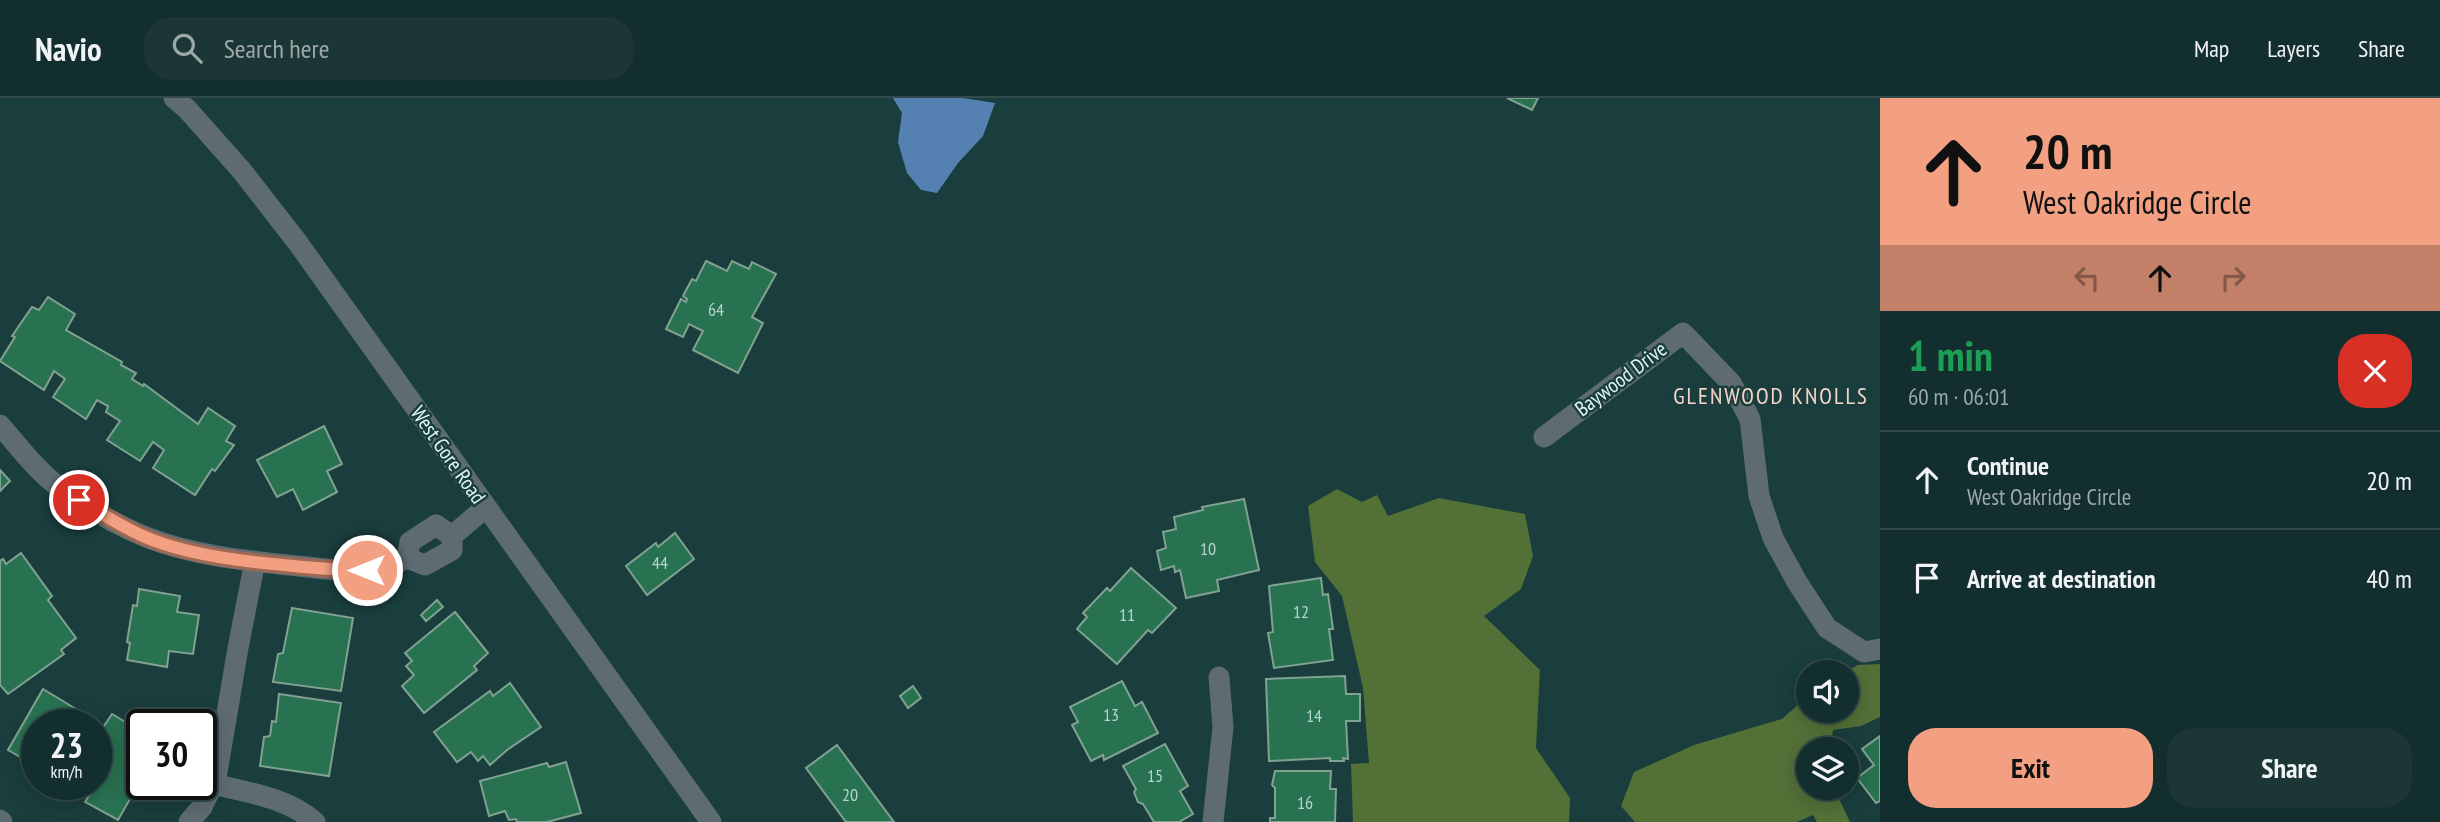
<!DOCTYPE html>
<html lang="en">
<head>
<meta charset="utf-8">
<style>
  :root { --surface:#132e2e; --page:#1c3636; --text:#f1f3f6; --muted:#9da8aa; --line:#324a4a; --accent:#f2a081 }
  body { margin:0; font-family:"PT Sans Narrow",sans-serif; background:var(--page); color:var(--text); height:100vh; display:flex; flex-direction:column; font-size:26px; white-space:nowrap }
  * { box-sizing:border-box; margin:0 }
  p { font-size:23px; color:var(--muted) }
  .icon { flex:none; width:38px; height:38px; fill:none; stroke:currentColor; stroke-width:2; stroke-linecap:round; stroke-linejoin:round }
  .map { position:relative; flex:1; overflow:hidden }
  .sheet { display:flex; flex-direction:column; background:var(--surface); width:560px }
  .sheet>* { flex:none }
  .banner { background:#f2a081; color:#111; overflow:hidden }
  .controls { position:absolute; left:1796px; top:562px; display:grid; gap:14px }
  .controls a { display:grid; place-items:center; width:63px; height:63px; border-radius:50%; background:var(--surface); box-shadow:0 4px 18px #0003,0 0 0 2px var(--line); font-size:35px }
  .speed { position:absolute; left:21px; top:611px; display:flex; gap:14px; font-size:35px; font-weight:700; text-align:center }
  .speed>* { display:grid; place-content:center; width:91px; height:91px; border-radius:50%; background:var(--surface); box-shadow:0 4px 18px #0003,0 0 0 2px var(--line); line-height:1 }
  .speed small { font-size:18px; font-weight:400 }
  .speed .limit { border:4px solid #111; border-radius:10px; background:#fff; color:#111 }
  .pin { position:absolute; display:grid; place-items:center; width:60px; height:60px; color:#fff; margin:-30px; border:4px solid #fff; border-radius:50%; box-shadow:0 2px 7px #0007 }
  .me { position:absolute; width:77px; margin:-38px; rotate:270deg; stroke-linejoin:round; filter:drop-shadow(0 0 5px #0008) }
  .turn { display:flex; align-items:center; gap:24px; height:147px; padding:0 28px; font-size:32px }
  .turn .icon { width:91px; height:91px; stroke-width:2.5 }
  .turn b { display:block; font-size:49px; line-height:60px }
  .lanes { display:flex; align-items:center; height:66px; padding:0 28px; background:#0003; justify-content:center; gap:35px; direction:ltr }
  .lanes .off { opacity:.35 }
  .round { display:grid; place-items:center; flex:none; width:74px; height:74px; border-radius:28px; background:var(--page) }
  .summary { display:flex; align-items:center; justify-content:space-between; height:119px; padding:0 28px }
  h1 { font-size:42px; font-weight:800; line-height:52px; color:#1e9e55 }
  .primary-button { display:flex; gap:14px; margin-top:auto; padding:14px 28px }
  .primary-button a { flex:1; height:80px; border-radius:28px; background:var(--accent); color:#111; font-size:28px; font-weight:800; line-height:80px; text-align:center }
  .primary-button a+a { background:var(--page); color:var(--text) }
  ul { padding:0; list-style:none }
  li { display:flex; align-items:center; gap:21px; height:98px; padding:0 28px; border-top:2px solid var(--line) }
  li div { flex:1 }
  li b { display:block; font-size:26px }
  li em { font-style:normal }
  header { display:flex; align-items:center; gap:42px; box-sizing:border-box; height:98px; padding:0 35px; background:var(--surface); border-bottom:2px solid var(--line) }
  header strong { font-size:33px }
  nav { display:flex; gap:38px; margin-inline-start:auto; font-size:24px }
  .search { width:490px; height:63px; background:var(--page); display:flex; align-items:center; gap:18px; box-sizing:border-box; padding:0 24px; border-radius:28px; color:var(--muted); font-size:26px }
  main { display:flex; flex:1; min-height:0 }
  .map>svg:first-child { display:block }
  .forest { fill:#537037 }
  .water { fill:#5481b1 }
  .building { fill:#287252; stroke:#82a291; stroke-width:2 }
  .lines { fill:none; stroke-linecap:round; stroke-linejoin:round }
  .minor { stroke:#5e6c71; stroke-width:21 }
  .route-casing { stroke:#9d6854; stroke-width:18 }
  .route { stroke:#f2a081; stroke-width:12 }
  .labels { text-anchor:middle; stroke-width:5; stroke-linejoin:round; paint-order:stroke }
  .number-label { font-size:18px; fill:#b4d5cc }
  .street-label { font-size:21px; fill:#e2f6f5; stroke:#193e3d }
  .neighbourhood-label { font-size:23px; letter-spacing:2px; fill:#f4d4c8; stroke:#193e3d }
</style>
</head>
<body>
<header>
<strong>Navio</strong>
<div class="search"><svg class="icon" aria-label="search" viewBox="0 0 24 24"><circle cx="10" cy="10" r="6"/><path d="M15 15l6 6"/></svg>Search here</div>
<nav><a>Map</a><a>Layers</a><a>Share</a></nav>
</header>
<main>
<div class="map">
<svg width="1880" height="724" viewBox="0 0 1880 724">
  <rect width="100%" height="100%" fill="#193e3d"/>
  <!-- forest -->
  <g class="forest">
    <path d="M1337,391L1362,404L1377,397L1388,418L1439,400L1525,416L1533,458L1521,491L1484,518L1540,572L1536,650L1570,700L1569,724H1353L1351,666L1369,665L1363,590L1342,498L1315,464L1308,408Z"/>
    <path d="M1880,566V619L1861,628L1833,632L1831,651H1808V690H1834L1850,724H1817L1813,717L1797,724H1635L1621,708L1634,674L1694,647L1782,621L1808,598V612H1846V574H1844L1858,567Z"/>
  </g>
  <!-- water -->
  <path class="water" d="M893,0H963L995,5L983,38L958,65L937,95L921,92L907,75L898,44L902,15Z"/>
  <!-- building -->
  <g class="building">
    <path d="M1507,0H1538L1532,12Z"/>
    <path d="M706,163L727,173L732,163L749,171L752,164L776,176L752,219L763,225L738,275L693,252L703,233L689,226L683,239L666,231L681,201L686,204L687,201L683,198L692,181L696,183Z"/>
    <path d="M48,199L75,216L66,232L122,264L121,267L136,275L132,281L143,288L144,286L198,326L208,310L235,328L226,343L234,347L215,373L212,371L195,397L153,370L164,352L153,344L140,363L107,342L120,323L106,314L108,308L97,302L86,321L53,299L65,281L54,273L44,292L0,263L15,239L12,238L32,209L39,212Z"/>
    <path d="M324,328L342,366L327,373L337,394L303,412L293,391L277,399L257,362Z"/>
    <path d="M0,372L10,383L0,393Z"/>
    <path d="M1244,401L1259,472L1217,482L1219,493L1186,500L1180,472L1175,474L1174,468L1161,472L1157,453L1166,450L1163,434L1176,431L1174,419L1203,412L1202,409Z"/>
    <path d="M675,435L694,461L647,497L626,468L656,445L658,449Z"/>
    <path d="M21,455L52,498L48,502L76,540L61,552L64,556L8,596L0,587V463L3,461L6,466Z"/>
    <path d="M1131,470L1176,510L1152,535L1148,532L1117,566L1077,531L1087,519L1083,515L1107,490L1110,493Z"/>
    <path d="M1321,480L1323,497L1328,496L1333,531H1329L1333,562L1274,570L1268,535L1273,534L1269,488Z"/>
    <path d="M139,491L180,498L177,514L199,517L193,556L169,553L167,569L127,562L130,545L127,544L133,507L137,508Z"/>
    <path d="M437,502L443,509L426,523L421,517Z"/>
    <path d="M292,510L353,520L341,593L273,584L278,556L283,555Z"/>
    <path d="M455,514L488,555L474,568L477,572L424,615L402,588L414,577L406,568L412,563L405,555Z"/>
    <path d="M1345,578L1346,596H1360V623H1346L1348,661L1343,660L1344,663H1330V660L1269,663L1266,581Z"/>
    <path d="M1122,583L1135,608L1142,604L1158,635L1104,662L1103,657L1091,663L1072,627L1078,624L1070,609Z"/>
    <path d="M510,585L541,629L507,652L490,667L483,658L478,663L471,654L457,664L434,634L490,593L493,598Z"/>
    <path d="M913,588L921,600L908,610L900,598Z"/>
    <path d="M43,591L104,628L112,616L142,634V680L118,722L85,704L94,690L89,686H96V626H37V664L34,667L8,652Z"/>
    <path d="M279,596L341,605L329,678L260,668L264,639L270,638L272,623L276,624Z"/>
    <path d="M1880,638V703L1876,705L1857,680L1874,667L1862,651Z"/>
    <path d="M1165,646L1188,688L1180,693L1193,716L1179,724H1154L1143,706L1138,704L1134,694L1136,691L1123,668Z"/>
    <path d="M837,647L894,724H846L806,670Z"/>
    <path d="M566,664L581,715L547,724H517L516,721L509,722L505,713L489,718L480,683L547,665L549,669Z"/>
    <path d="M1275,673H1331L1330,691H1336L1335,724H1270V720H1275V690L1272,687Z"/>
  </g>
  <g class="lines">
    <!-- minor -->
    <g class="minor">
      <path d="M174,0L187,11L242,73L298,145L711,724"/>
      <path d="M0,327C18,348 37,373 59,389C85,408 116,427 146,439C194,458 248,463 298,468C335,472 374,479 407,460"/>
      <path d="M1544,339L1683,235L1731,285L1750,321L1759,398L1773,440L1797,484L1827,530L1864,554L1880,551"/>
      <path d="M436,427L452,438V452L425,467L407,460L410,444Z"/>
      <path d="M452,438L485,410"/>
      <path d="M213,686C247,694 288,700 315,724"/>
      <path d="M0,722L2,724"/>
      <path d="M189,724L202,709L216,680L238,550L255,463"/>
      <path d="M1213,724L1223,629L1219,579"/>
    </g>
  </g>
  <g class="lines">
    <defs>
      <path id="route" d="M79,402C100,415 122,429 145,439C204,464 288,467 352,473L367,472"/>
    </defs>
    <!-- route casing -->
    <use href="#route" class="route-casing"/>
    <!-- route -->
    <use href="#route" class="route"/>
  </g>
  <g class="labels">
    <!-- number labels -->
    <g class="number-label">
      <text x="716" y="218">64</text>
      <text x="1208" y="457">10</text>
      <text x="660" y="471">44</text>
      <text x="1301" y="520">12</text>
      <text x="1127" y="523">11</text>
      <text x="1111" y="623">13</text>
      <text x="1314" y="624">14</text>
      <text x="1155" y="684">15</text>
      <text x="850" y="703">20</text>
      <text x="1305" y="711">16</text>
    </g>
    <!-- street labels -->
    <g class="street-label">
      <text transform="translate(1621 281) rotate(-37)" y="7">Baywood Drive</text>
      <text transform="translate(448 357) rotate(55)" y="7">West Gore Road</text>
    </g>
    <!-- neighbourhood labels -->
    <g class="neighbourhood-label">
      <text x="1771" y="306">GLENWOOD KNOLLS</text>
    </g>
  </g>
</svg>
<div class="controls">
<a><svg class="icon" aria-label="sound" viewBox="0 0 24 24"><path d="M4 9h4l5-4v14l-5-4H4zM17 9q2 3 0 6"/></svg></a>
<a><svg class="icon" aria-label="layers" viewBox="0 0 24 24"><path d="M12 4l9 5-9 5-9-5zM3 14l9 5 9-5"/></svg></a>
</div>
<div class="speed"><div>23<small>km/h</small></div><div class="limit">30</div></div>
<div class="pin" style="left:79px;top:402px;background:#d93025"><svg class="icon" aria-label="arrive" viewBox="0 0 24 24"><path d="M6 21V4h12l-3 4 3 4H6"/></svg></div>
<svg class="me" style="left:367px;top:472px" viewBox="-20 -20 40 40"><circle r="17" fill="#f2a081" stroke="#fff" stroke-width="3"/><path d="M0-11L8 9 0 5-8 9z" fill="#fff"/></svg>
</div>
<section class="sheet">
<div class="banner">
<div class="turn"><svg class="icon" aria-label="ahead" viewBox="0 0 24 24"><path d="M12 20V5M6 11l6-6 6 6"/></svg><div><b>20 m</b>West Oakridge Circle</div></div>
<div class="lanes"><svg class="icon off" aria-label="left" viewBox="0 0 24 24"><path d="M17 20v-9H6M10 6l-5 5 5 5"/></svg><svg class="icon" aria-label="ahead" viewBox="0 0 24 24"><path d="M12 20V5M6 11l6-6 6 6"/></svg><svg class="icon off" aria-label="right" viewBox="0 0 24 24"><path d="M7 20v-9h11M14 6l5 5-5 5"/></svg></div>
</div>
<div class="summary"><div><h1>1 min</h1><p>60 m · 06:01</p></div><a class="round" style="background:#d93025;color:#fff"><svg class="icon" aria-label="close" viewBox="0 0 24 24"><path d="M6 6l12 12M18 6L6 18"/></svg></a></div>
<ul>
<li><svg class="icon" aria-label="ahead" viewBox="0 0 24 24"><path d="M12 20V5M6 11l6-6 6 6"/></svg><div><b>Continue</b><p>West Oakridge Circle</p></div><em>20 m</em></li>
<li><svg class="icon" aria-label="arrive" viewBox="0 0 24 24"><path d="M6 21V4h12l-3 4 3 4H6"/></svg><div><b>Arrive at destination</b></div><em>40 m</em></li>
</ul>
<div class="primary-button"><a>Exit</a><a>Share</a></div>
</section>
</main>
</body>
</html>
